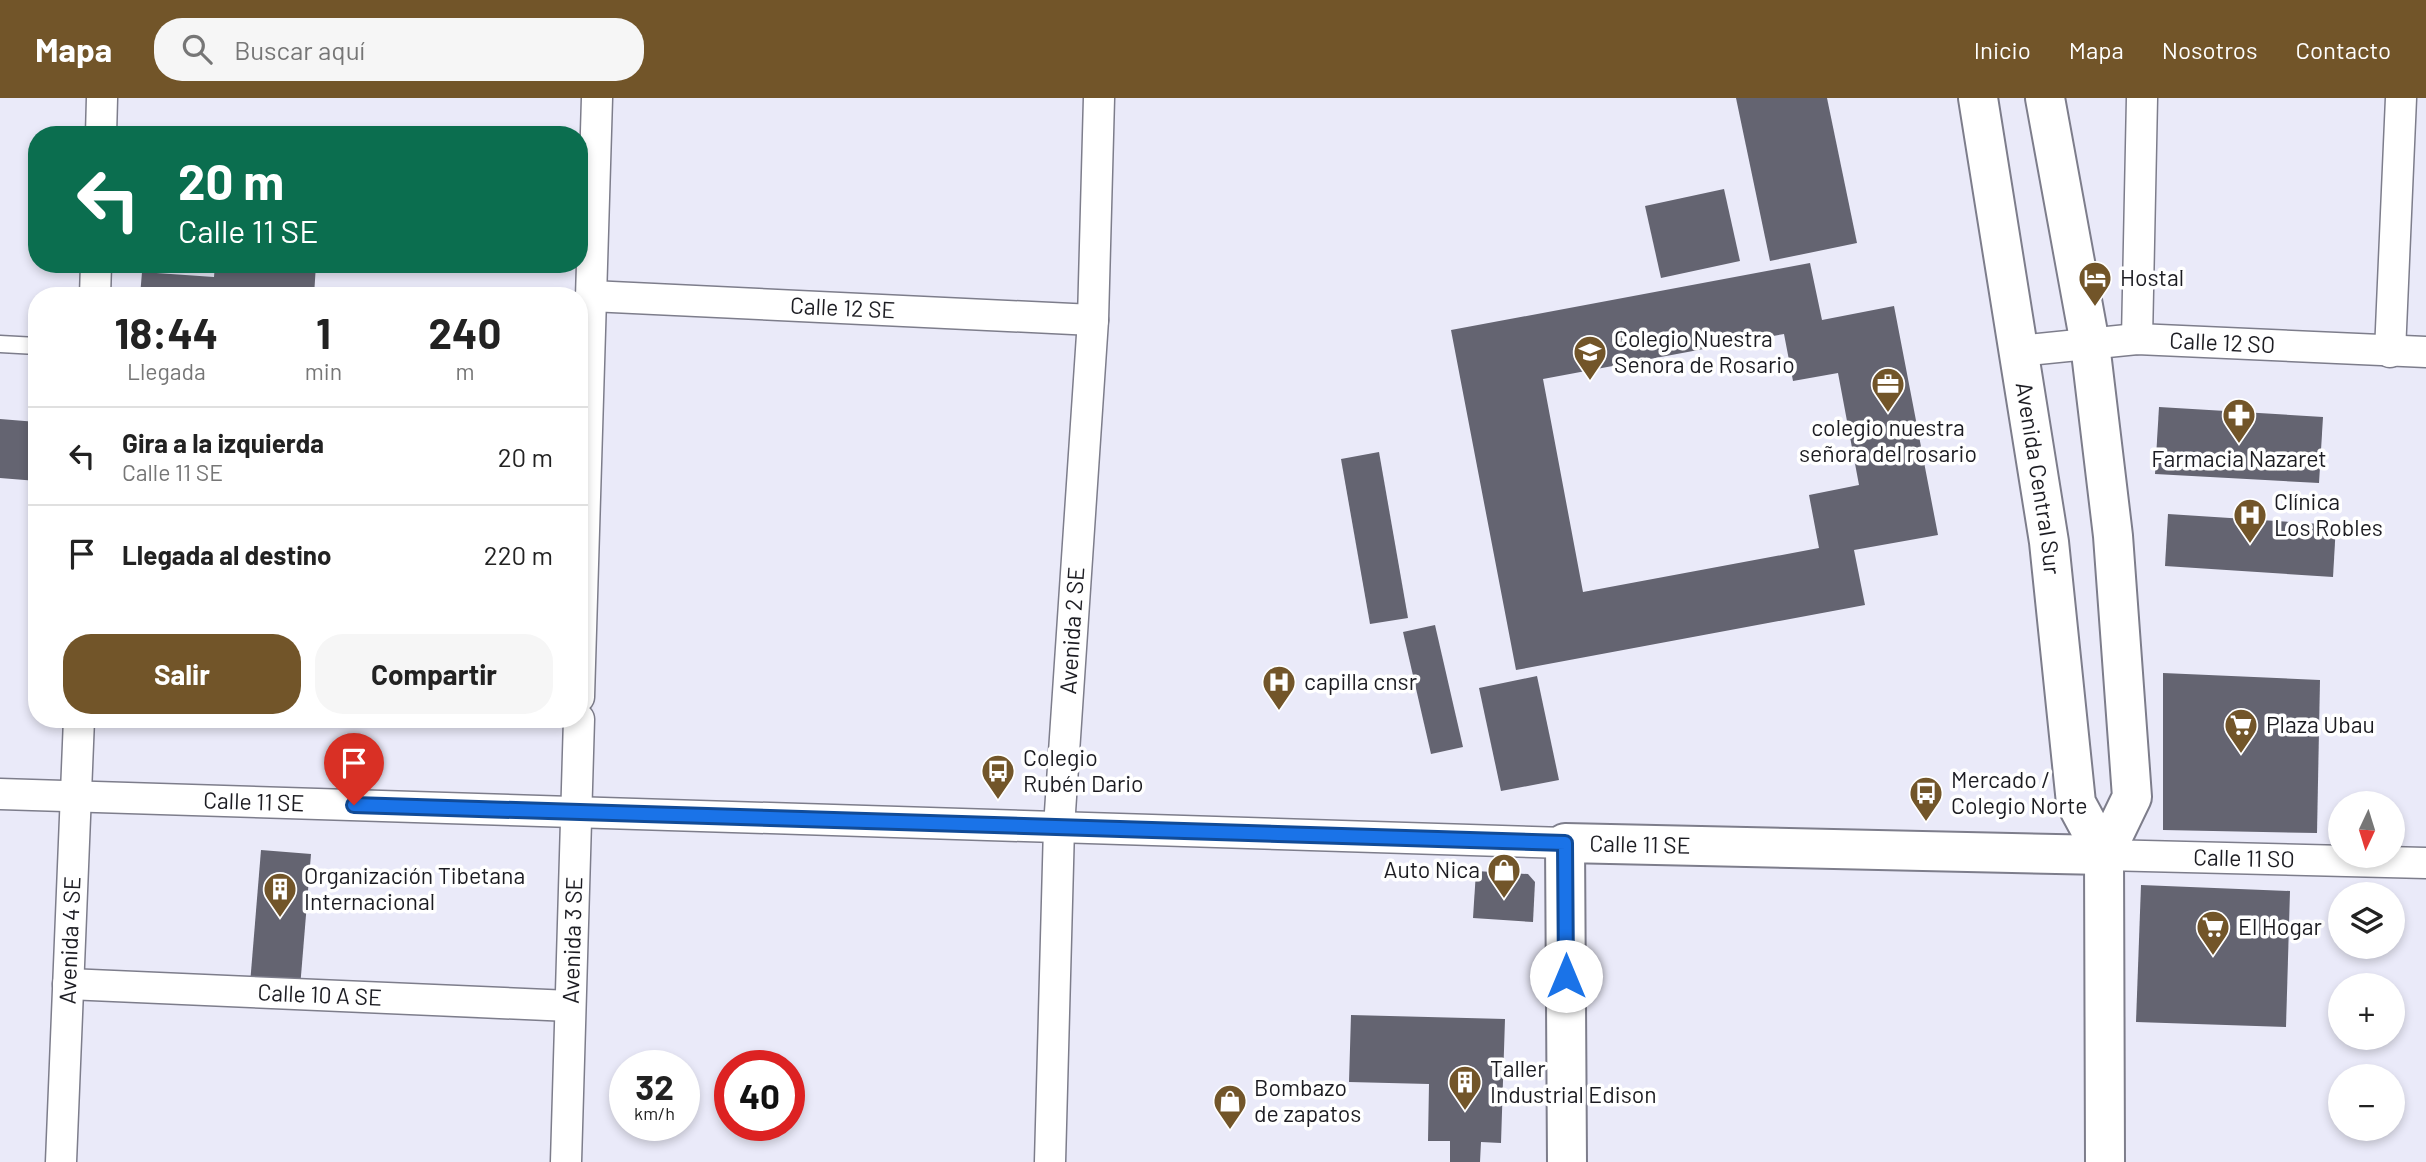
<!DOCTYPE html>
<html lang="es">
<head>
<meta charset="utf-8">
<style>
  :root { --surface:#fff; --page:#f6f6f6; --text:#222; --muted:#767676; --line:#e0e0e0; --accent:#725529 }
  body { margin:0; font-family:Barlow,sans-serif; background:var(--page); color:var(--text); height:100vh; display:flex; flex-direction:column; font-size:26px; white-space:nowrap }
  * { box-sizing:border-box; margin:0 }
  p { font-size:23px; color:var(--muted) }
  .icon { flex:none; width:38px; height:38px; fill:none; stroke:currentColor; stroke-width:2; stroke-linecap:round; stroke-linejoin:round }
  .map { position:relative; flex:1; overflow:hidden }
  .drawer { position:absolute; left:28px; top:189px; width:560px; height:441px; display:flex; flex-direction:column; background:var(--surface); border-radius:28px; box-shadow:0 4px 10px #0003 }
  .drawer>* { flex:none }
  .banner { position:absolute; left:28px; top:28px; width:560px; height:147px; border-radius:28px; box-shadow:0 4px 10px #0003; background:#0b6e4f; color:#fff; overflow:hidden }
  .needle { width:46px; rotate:184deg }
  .buttons { position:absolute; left:2328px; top:693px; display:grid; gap:14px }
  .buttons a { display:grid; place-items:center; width:77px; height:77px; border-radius:50%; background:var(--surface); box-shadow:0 4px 10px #0003; font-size:35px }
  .speed { position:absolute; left:609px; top:952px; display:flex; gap:14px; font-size:35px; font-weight:700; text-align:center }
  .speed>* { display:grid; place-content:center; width:91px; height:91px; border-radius:50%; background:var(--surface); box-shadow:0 4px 10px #0003; line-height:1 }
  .speed small { font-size:18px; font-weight:400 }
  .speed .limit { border:10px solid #d22; background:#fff; color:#111 }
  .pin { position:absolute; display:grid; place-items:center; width:60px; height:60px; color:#fff; margin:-72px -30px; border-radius:50% 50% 50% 0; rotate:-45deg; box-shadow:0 0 7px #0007 }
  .pin .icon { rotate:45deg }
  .me { position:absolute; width:77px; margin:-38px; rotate:0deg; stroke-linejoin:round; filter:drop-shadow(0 0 5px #0008) }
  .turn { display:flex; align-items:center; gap:24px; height:147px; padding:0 35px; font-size:32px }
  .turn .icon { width:91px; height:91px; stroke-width:2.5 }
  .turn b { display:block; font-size:49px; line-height:60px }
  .eta { display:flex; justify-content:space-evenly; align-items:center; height:119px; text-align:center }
  .eta b { font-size:42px; font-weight:700; line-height:49px }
  .button { display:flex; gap:14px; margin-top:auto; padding:14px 35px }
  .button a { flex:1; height:80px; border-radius:28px; background:var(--accent); color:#fff; font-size:28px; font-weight:700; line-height:80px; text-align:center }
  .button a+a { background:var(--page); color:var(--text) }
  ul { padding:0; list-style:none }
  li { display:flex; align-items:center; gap:21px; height:98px; padding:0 35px; border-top:2px solid var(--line) }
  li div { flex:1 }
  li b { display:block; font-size:26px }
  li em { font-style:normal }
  header { display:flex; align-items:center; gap:42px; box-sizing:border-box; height:98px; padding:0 35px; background:var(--accent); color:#fff }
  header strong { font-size:33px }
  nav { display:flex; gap:38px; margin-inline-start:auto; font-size:24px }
  .search { width:490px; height:63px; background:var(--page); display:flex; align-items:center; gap:18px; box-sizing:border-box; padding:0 24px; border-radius:28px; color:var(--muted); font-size:26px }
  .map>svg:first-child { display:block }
  .building { fill:#646471; fill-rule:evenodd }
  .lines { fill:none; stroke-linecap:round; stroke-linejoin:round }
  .lane-casing { stroke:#7d7d8b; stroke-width:19 }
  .street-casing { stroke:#7d7d8b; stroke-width:33 }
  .secondary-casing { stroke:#7d7d8b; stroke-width:42 }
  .lane { stroke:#fff; stroke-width:16 }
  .street { stroke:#fff; stroke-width:30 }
  .secondary { stroke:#fff; stroke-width:38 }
  .route-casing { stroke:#114b97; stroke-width:18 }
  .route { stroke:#1a73e8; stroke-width:12 }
  .labels { text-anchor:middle; stroke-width:7; stroke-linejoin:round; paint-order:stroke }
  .poi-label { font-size:23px; fill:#1c1c22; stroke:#fff; text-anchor:start }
  .street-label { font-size:23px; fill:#1c1c22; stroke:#fff }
</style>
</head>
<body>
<header>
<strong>Mapa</strong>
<div class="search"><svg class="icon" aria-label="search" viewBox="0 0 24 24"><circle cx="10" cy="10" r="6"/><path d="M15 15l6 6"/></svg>Buscar aquí</div>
<nav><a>Inicio</a><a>Mapa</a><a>Nosotros</a><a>Contacto</a></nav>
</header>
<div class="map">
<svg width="2426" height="1064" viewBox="0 0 2426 1064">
  <rect width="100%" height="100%" fill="#eaeaf9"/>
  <!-- building -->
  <g class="building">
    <path d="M1736,0H1827L1857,145L1770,163Z"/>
    <path d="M1724,91L1740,163L1661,180L1645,108Z"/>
    <path d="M1810,165L1822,222L1894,208L1938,437L1854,452L1865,507L1516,572L1451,232ZM1784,236L1793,283L1838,275L1859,387L1809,397L1819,450L1583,494L1543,281Z"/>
    <path d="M215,166H316L314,198H140L142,174L214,179Z"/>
    <path d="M2159,309L2323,319L2319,385L2155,376Z"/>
    <path d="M0,321L37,324V383L0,380Z"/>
    <path d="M1379,354L1408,520L1370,526L1341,361Z"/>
    <path d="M2168,416L2336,427L2333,479L2165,468Z"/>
    <path d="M1435,527L1463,649L1431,656L1403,534Z"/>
    <path d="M2163,575L2320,582L2317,735L2163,732Z"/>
    <path d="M1537,578L1559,682L1501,693L1479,590Z"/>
    <path d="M261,752L311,756L300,890L250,886Z"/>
    <path d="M1476,773L1528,776L1535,784L1533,824L1473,820Z"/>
    <path d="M2141,787L2290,793L2286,929L2136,924Z"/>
    <path d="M1351,917L1505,921L1501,1045L1481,1044L1480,1064H1450V1043H1428L1429,986L1349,984Z"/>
  </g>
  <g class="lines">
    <defs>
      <path id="lane" d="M0,246L37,248"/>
      <g id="street">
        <path d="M101,37L102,0"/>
        <path d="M95,198L96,166"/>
        <path id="s1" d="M591,198L1093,222"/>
        <path d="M2137,241L2142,0"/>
        <path id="s2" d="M2018,253L2137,241L2426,254"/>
        <path d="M2390,254L2401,0"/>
        <path d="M579,599L597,0"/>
        <path id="s3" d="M0,696L1565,745"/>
        <path id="s4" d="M2104,757L2426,765"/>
        <path id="s5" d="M68,886L570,908"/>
        <path id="s6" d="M61,1064L79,621"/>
        <path id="s7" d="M566,1064L579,621"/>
        <path id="s8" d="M1050,1064L1059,729L1093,222L1099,0"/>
      </g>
      <g id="secondary">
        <path id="s9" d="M1978,0L2049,444L2076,705L2104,757"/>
        <path d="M2045,0L2090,246L2113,438L2132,699L2104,757L2105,1064"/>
        <path id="s10" d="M1567,1064L1565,745L2104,757"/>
      </g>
    </defs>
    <!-- lane casing -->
    <use href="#lane" class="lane-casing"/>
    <!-- street casing -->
    <use href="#street" class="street-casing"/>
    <!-- secondary casing -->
    <use href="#secondary" class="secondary-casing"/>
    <!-- lane -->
    <use href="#lane" class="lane"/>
    <!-- street -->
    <use href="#street" class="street"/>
    <!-- secondary -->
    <use href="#secondary" class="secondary"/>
  </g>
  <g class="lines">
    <defs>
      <path id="route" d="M354,707L1565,745L1566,878"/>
    </defs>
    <!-- route casing -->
    <use href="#route" class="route-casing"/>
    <!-- route -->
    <use href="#route" class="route"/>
  </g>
  <!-- icons -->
  <defs>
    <symbol id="hotel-pin" viewBox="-11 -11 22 30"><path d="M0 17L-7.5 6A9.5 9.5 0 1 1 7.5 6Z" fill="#725529" stroke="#fff"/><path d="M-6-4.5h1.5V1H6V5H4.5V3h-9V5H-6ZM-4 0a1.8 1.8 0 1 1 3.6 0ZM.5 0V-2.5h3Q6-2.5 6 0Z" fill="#fff"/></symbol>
    <symbol id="university-pin" viewBox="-11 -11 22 30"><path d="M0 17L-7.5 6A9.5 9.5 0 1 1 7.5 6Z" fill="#725529" stroke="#fff"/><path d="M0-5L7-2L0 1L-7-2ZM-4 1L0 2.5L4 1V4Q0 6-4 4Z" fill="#fff"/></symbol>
    <symbol id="office-pin" viewBox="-11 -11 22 30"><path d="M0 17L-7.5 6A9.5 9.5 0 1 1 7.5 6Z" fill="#725529" stroke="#fff"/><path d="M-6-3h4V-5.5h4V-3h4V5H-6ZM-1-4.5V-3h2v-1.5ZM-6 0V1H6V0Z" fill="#fff"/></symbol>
    <symbol id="pharmacy-pin" viewBox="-11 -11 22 30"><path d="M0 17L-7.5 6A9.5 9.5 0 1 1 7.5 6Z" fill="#725529" stroke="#fff"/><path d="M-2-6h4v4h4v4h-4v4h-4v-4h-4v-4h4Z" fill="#fff"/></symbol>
    <symbol id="hospital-pin" viewBox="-11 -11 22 30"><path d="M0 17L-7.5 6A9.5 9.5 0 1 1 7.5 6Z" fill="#725529" stroke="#fff"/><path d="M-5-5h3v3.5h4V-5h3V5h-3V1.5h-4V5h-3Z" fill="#fff"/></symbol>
    <symbol id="supermarket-pin" viewBox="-11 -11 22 30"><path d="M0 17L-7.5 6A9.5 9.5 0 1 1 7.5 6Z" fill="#725529" stroke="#fff"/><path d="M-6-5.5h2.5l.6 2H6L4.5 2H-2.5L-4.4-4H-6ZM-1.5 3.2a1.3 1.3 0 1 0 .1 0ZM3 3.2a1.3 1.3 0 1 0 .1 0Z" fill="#fff"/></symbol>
    <symbol id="bus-pin" viewBox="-11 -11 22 30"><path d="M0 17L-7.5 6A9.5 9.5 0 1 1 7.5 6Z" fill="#725529" stroke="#fff"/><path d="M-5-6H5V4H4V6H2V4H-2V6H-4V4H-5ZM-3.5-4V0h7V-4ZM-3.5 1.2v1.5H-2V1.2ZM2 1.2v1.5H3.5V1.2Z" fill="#fff"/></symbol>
    <symbol id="shop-pin" viewBox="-11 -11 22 30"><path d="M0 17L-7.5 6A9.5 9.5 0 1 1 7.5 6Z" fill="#725529" stroke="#fff"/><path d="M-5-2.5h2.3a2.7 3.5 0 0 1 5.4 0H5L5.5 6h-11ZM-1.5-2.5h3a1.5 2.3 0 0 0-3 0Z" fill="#fff"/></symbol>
    <symbol id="building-pin" viewBox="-11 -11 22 30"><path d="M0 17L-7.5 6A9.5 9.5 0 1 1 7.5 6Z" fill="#725529" stroke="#fff"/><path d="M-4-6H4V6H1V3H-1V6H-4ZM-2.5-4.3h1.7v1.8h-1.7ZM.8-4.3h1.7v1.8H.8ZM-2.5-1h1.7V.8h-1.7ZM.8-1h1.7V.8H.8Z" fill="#fff"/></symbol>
  </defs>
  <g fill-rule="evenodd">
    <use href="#hotel-pin" x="2076" y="161" width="38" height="52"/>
    <use href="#university-pin" x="1571" y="235" width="38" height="52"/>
    <use href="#office-pin" x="1869" y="267" width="38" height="52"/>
    <use href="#pharmacy-pin" x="2220" y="298" width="38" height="52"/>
    <use href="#hospital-pin" x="2231" y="398" width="38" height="52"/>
    <use href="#hospital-pin" x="1260" y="565" width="38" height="52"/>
    <use href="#supermarket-pin" x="2222" y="608" width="38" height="52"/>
    <use href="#bus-pin" x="979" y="654" width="38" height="52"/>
    <use href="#bus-pin" x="1907" y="676" width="38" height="52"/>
    <use href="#shop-pin" x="1485" y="753" width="38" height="52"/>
    <use href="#building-pin" x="261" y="772" width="38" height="52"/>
    <use href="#supermarket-pin" x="2194" y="810" width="38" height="52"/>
    <use href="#building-pin" x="1446" y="965" width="38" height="52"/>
    <use href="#shop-pin" x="1211" y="984" width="38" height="52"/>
  </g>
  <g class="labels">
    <!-- poi labels -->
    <g class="poi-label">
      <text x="2120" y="188">Hostal</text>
      <text x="1614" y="249">Colegio Nuestra<tspan x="1614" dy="26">Senora de Rosario</tspan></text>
      <text x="1888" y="338" text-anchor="middle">colegio nuestra<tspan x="1888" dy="26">señora del rosario</tspan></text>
      <text x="2239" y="369" text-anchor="middle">Farmacia Nazaret</text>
      <text x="2274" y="412">Clínica<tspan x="2274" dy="26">Los Robles</tspan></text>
      <text x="1304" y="592">capilla cnsr</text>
      <text x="2266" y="635">Plaza Ubau</text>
      <text x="1023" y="668">Colegio<tspan x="1023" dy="26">Rubén Dario</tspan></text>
      <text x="1951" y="690">Mercado /<tspan x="1951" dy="26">Colegio Norte</tspan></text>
      <text x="1480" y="780" text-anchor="end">Auto Nica</text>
      <text x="304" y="786">Organización Tibetana<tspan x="304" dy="26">Internacional</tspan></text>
      <text x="2238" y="837">El Hogar</text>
      <text x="1490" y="979">Taller<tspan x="1490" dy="26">Industrial Edison</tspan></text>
      <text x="1254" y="998">Bombazo<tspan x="1254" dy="26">de zapatos</tspan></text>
    </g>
    <!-- street labels -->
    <g class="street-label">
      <text dy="8" stroke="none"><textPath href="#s1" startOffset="252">Calle 12 SE</textPath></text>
      <text dy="8" stroke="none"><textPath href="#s2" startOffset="205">Calle 12 SO</textPath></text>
      <text dy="8" stroke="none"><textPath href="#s9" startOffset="385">Avenida Central Sur</textPath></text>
      <text dy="8" stroke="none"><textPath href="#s8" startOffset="532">Avenida 2 SE</textPath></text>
      <text dy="8" stroke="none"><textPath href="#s3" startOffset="254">Calle 11 SE</textPath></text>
      <text dy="8" stroke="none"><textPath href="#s10" startOffset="394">Calle 11 SE</textPath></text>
      <text dy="8" stroke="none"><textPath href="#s4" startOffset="140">Calle 11 SO</textPath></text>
      <text dy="8" stroke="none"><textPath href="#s6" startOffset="222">Avenida 4 SE</textPath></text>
      <text dy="8" stroke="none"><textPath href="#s7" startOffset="222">Avenida 3 SE</textPath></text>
      <text dy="8" stroke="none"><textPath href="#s5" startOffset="252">Calle 10 A SE</textPath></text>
    </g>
  </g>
</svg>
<div class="buttons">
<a><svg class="needle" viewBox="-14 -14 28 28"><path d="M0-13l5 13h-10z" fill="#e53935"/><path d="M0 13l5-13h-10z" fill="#767676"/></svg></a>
<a><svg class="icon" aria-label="layers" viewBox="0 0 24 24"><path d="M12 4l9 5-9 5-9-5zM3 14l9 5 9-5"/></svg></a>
<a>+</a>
<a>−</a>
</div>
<div class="speed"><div>32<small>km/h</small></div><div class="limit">40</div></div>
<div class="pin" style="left:354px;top:707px;background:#d93025"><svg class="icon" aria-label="arrive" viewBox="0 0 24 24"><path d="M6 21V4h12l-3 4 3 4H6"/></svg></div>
<svg class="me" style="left:1566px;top:878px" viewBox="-20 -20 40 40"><circle r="19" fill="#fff"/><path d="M0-13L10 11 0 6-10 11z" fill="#1a73e8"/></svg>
<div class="banner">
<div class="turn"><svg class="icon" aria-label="left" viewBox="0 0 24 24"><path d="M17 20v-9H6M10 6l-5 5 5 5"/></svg><div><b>20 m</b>Calle 11 SE</div></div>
</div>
<section class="drawer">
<div class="eta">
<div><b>18:44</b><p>Llegada</p></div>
<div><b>1</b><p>min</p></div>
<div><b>240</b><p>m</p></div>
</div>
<ul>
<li><svg class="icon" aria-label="left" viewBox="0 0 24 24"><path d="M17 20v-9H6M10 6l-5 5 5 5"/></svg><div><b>Gira a la izquierda</b><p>Calle 11 SE</p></div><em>20 m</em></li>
<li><svg class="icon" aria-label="arrive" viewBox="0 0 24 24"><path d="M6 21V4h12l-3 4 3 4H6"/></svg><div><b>Llegada al destino</b></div><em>220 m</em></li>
</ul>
<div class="button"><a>Salir</a><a>Compartir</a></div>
</section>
</div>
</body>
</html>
